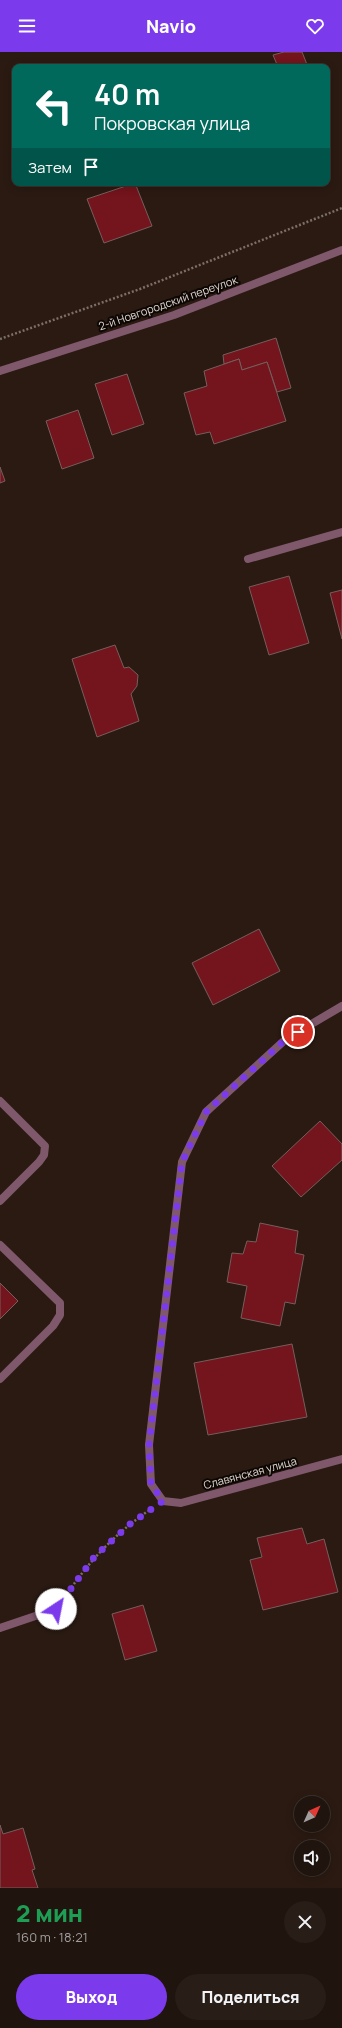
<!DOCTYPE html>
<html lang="ru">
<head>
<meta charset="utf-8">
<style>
  :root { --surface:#20140e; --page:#281d17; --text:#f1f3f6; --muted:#a29e9e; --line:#3d332e; --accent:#7c3aed }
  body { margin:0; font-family:Manrope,sans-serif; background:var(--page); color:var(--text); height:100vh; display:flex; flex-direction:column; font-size:15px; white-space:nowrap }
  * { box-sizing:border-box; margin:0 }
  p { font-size:13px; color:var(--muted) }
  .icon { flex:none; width:22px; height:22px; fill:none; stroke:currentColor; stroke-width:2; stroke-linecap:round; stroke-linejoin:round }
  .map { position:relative; height:1836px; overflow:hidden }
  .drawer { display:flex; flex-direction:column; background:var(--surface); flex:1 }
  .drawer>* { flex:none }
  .hud { position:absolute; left:12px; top:12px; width:318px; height:122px; border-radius:8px; box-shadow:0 2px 10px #0003,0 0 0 1px var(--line); background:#00695c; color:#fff; overflow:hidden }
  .needle { width:26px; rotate:45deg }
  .controls { position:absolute; left:294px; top:1744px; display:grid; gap:8px }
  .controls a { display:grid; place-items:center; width:36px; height:36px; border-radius:50%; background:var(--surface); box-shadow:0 2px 10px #0003,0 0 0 1px var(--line); font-size:20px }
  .pin { position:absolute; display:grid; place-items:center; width:34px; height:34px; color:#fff; margin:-17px; border:2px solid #fff; border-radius:50%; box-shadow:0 1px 4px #0007 }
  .me { position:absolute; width:44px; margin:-22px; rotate:34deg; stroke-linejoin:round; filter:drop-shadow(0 0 3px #0008) }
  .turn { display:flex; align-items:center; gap:14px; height:84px; padding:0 16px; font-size:18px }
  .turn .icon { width:52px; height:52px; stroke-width:2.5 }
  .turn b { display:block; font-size:28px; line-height:34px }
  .then { display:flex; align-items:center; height:38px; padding:0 16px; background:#0003; gap:8px; font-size:15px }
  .round { display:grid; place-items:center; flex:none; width:42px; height:42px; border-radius:21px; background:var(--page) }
  .overview { display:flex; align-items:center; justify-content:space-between; height:68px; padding:0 16px }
  h1 { font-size:24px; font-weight:800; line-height:30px; color:#1e9e55 }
  .action { display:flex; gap:8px; margin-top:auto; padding:8px 16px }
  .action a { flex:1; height:46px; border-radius:24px; background:var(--accent); color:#fff; font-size:16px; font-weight:800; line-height:46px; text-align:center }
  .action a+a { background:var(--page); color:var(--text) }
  header { display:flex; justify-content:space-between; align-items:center; height:52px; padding:0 16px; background:var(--accent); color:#fff; font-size:18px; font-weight:800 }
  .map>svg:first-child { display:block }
  .building { fill:#74141c; stroke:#755e5d }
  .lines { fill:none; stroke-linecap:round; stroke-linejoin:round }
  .path { stroke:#7c6e68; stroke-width:2.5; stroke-dasharray:2 2; stroke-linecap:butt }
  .service { stroke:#7f586b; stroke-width:8 }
  .minor { stroke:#7f586b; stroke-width:8 }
  .route { stroke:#7c3aed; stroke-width:7; stroke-dasharray:0 12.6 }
  .labels { text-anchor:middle; stroke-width:4; stroke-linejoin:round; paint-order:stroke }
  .street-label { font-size:11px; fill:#e0d5d0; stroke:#0d0704 }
</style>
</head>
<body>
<header><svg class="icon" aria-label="menu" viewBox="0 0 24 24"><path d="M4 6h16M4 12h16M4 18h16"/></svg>Navio<svg class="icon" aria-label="heart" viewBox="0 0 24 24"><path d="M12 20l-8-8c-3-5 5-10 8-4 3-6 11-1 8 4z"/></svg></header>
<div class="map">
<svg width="342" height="1836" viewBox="0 0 342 1836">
  <rect width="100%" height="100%" fill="#2a1a12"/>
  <!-- building -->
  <g class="building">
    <path d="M284,0H302L308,15H278L273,3Z"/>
    <path d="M135,131L152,174L104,191L87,147Z"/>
    <path d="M276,286L291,336L277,340L267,310L242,318L239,307L224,312L223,303Z"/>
    <path d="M239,307L242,318L267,310L286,369L214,392L210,380L196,383L184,341L207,334L204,319Z"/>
    <path d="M127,322L144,372L112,383L95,332Z"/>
    <path d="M78,358L94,406L62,417L46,369Z"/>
    <path d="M0,415L5,429L0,431Z"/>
    <path d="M289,524L309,591L269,603L249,535Z"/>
    <path d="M342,538V587L330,541Z"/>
    <path d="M115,593L124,616L129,615L138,623L137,634L131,642L139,669L97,685L72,607Z"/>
    <path d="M259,877L280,919L213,953L192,911Z"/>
    <path d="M320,1069L342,1092V1108L301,1145L272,1114Z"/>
    <path d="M260,1171L298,1179L295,1201L304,1203L295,1252L285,1250L280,1274L241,1266L247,1234L227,1230L232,1201L243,1202L247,1189L256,1190Z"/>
    <path d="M0,1231L18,1249L0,1267Z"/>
    <path d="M292,1292L307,1365L208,1383L194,1311Z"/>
    <path d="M302,1476L307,1492L324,1487L338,1540L263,1558L250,1508L262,1505L257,1486Z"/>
    <path d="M143,1553L157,1599L125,1608L112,1562Z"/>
    <path d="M0,1773L3,1782L23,1776L35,1817L32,1818L38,1836H0Z"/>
  </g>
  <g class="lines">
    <!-- path -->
    <g class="path">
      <path d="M0,287L140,237L342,156"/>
      <path d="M67,1542C89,1509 115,1482 148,1459"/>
    </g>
    <!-- service -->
    <g class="service">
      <path d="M0,1049L45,1094L44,1103L39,1110L0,1149"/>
      <path d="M0,1193L60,1251V1263L53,1274L0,1327"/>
    </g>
    <!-- minor -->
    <g class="minor">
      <path d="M0,319L174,263L342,198"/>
      <path d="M248,507L342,480"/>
      <path d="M342,954L286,987L206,1060L182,1110L149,1393L151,1432L163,1449L181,1451L342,1407"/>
      <path d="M0,1576L56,1557"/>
    </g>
  </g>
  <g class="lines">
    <!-- route -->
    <path class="route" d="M56,1557L95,1504L130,1472L163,1449L151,1432L149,1393L182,1110L206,1060L286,987L298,980"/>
  </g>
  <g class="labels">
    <!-- street labels -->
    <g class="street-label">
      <text transform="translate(168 251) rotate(-19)" y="4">2-й Новгородский переулок</text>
      <text transform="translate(250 1421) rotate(-15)" y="4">Славянская улица</text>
    </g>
  </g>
</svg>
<div class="controls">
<a><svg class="needle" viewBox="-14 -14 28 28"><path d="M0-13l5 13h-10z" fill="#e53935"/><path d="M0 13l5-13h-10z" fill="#a29e9e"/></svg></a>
<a><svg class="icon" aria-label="sound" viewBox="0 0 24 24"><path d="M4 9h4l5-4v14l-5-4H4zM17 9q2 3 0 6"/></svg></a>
</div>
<div class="pin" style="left:298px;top:980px;background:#d93025"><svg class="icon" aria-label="arrive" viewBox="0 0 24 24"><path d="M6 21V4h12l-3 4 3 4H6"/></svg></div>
<svg class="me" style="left:56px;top:1557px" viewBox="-20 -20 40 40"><circle r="19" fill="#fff"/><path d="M0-13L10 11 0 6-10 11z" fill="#7c3aed"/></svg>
<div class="hud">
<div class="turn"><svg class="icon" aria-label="left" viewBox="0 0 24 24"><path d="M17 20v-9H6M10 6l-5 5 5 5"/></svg><div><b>40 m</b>Покровская улица</div></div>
<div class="then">Затем<svg class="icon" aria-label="arrive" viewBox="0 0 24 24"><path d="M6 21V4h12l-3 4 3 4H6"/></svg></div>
</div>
</div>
<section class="drawer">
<div class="overview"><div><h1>2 мин</h1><p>160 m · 18:21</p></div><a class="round"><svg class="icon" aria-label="close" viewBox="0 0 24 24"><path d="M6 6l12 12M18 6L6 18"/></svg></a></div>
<div class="action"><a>Выход</a><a>Поделиться</a></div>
</section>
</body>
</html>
